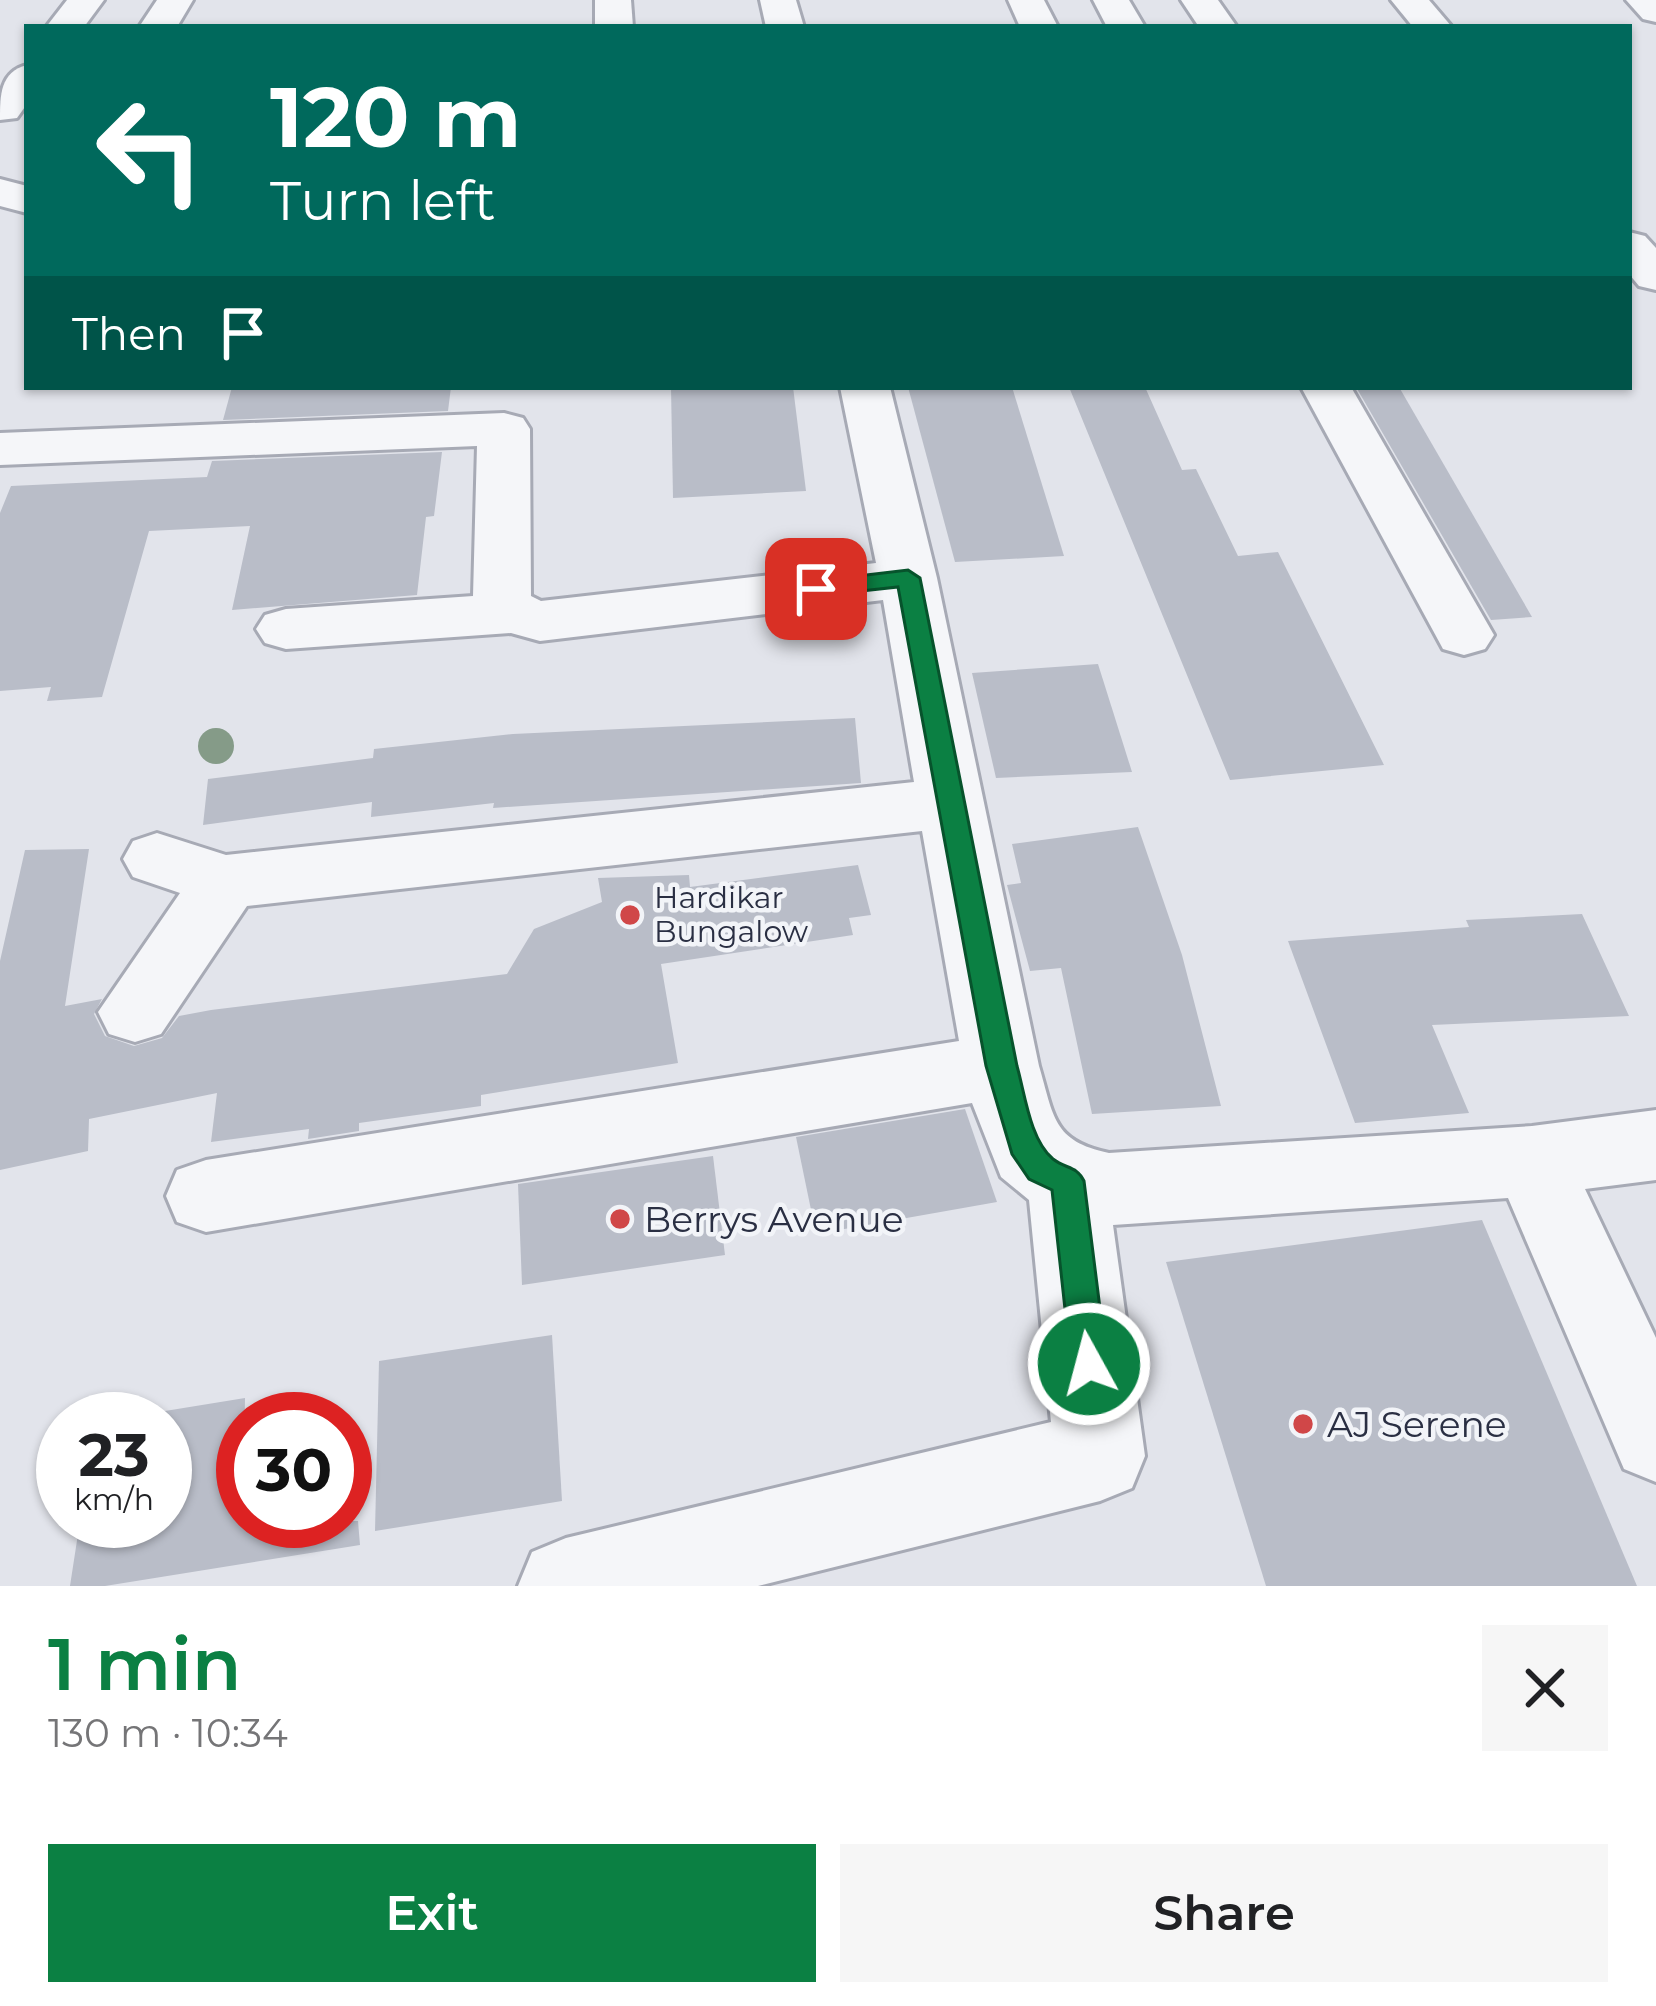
<!DOCTYPE html>
<html lang="en">
<head>
<meta charset="utf-8">
<style>
  :root { --surface:#fff; --page:#f6f6f6; --text:#202124; --muted:#757577; --accent:#0b8043 }
  body { margin:0; font-family:Montserrat,sans-serif; background:var(--page); color:var(--text); height:100vh; display:flex; flex-direction:column; font-size:45px; white-space:nowrap }
  * { box-sizing:border-box; margin:0 }
  p { font-size:39px; color:var(--muted) }
  .icon { flex:none; width:66px; height:66px; fill:none; stroke:currentColor; stroke-width:2; stroke-linecap:round; stroke-linejoin:round }
  .map { position:relative; height:1586px; overflow:hidden }
  .sheet { display:flex; flex-direction:column; background:var(--surface); flex:1 }
  .sheet>* { flex:none }
  .top-card { position:absolute; left:24px; top:24px; width:1608px; height:366px; border-radius:0px; box-shadow:0 3px 9px #0004; background:#00695c; color:#fff; overflow:hidden }
  .speed { position:absolute; left:36px; top:1392px; display:flex; gap:24px; font-size:60px; font-weight:700; text-align:center }
  .speed>* { display:grid; place-content:center; width:156px; height:156px; border-radius:50%; background:var(--surface); box-shadow:0 3px 9px #0004; line-height:1 }
  .speed small { font-size:30px; font-weight:400 }
  .speed .limit { border:18px solid #d22; background:#fff; color:#111 }
  .pin { position:absolute; display:grid; place-items:center; width:102px; height:102px; color:#fff; margin:-51px; border-radius:24px; box-shadow:0 6px 18px #0006 }
  .me { position:absolute; width:132px; margin:-66px; rotate:353deg; stroke-linejoin:round; filter:drop-shadow(0 0 9px #0008) }
  .turn { display:flex; align-items:center; gap:42px; height:252px; padding:0 48px; font-size:54px }
  .turn .icon { width:156px; height:156px; stroke-width:2.5 }
  .turn b { display:block; font-size:84px; line-height:102px }
  .then { display:flex; align-items:center; height:114px; padding:0 48px; background:#0003; gap:24px; font-size:45px }
  .round { display:grid; place-items:center; flex:none; width:126px; height:126px; border-radius:0px; background:var(--page) }
  .summary { display:flex; align-items:center; justify-content:space-between; height:204px; padding:0 48px }
  h1 { font-size:72px; font-weight:600; line-height:90px; color:var(--accent) }
  .action { display:flex; gap:24px; margin-top:auto; padding:24px 48px }
  .action a { flex:1; height:138px; border-radius:0px; background:var(--accent); color:#fff; font-size:48px; font-weight:600; line-height:138px; text-align:center }
  .action a+a { background:var(--page); color:var(--text) }
  .map>svg:first-child { display:block }
  .building { fill:#b9bdc8 }
  .lines { fill:none; stroke-linecap:round; stroke-linejoin:round }
  .minor-casing { stroke:#a7aab5; stroke-width:6 }
  .minor { fill:#f5f6f9; fill-rule:evenodd }
  .tree { fill:#859b88 }
  .route { fill:#0b8043; stroke:#07532c; stroke-width:3 }
  .poi-dot { fill:#d04748; stroke:#f2f4f8; stroke-width:4.5 }
  .labels { text-anchor:middle; stroke-width:9; stroke-linejoin:round; paint-order:stroke }
  .poi-label { font-size:30px; fill:#2a2f43; stroke:#f2f4f8; text-anchor:start }
  .near-poi-label { font-size:36px; fill:#2a2f43; stroke:#f2f4f8; text-anchor:start }
</style>
</head>
<body>
<div class="map">
<svg width="1656" height="1586" viewBox="0 0 1656 1586">
  <rect width="100%" height="100%" fill="#e2e4eb"/>
  <!-- building -->
  <g class="building">
    <path d="M232,387H451L448,411L223,420Z"/>
    <path d="M671,387H793L806,491L673,498Z"/>
    <path d="M908,387H1012L1064,556L955,562Z"/>
    <path d="M1069,387H1145L1182,470L1196,469L1238,556L1278,552L1384,765L1230,780Z"/>
    <path d="M1356,387H1399L1532,617L1491,620Z"/>
    <path d="M442,452L434,516L426,517L417,595L232,610L250,526L149,531L102,697L47,701L51,687L0,691V513L11,486L207,477L212,461Z"/>
    <path d="M1098,664L1132,772L996,778L972,673Z"/>
    <path d="M855,718L861,783L493,808L494,803L371,817L372,802L203,825L208,779L373,758L374,749L513,734Z"/>
    <path d="M1138,827L1182,955L1221,1106L1092,1114L1061,968L1030,971L1007,885L1021,883L1012,844Z"/>
    <path d="M89,849L65,1006L102,999L94,1014L105,1036L134,1046L162,1038L179,1016L211,1010L507,974L534,929L602,902L598,878L689,875L690,887L858,865L871,915L849,918L853,935L661,964L678,1063L481,1095V1106L359,1123V1131L308,1139L309,1129L211,1142L217,1093L89,1119L88,1151L0,1170V961L25,850Z"/>
    <path d="M1582,914L1629,1016L1432,1025L1469,1113L1355,1123L1288,941L1469,927L1466,920Z"/>
    <path d="M965,1109L997,1202L816,1234L796,1137Z"/>
    <path d="M713,1156L725,1255L522,1285L518,1184Z"/>
    <path d="M1482,1220L1637,1586H1266L1166,1262Z"/>
    <path d="M552,1335L562,1501L375,1531L379,1361Z"/>
    <path d="M245,1398L243,1521H358L360,1545L105,1586H70L80,1521H165V1411Z"/>
  </g>
  <g class="lines">
    <defs>
      <g id="minor">
        <path d="M67,0H104L84,27H46Z"/>
        <path d="M157,0H193L177,27H139Z"/>
        <path d="M595,0H631L633,27H595Z"/>
        <path d="M760,0H796L804,27H766Z"/>
        <path d="M1008,0H1044L1058,27H1020Z"/>
        <path d="M1093,0H1129L1145,27H1107Z"/>
        <path d="M1181,0H1218L1237,27H1199Z"/>
        <path d="M1391,0H1429L1452,27H1413Z"/>
        <path d="M1626,0H1656V22L1643,19Z"/>
        <path d="M27,65V104L17,118L0,120C0,95 0,72 27,65Z"/>
        <path d="M0,179L27,186V213L0,206Z"/>
        <path d="M1629,232L1645,236L1656,248V290L1639,286L1629,274Z"/>
        <path d="M840,387H890L937,578L1039,1066C1054,1116 1052,1141 1109,1153L1532,1126L1656,1110V1180L1585,1189L1656,1338V1482L1624,1469L1508,1198L1113,1225L1145,1456L1132,1488L1100,1501L758,1586H518L532,1552L566,1538L1051,1422L1029,1200L1001,1177L972,1103L206,1232L177,1222L166,1196L177,1170L206,1160L959,1041L922,831L247,906L161,1034L135,1042L109,1034L98,1012L180,893L133,877L123,859L133,841L157,833L226,855L914,782L883,600L540,641L511,633L286,649L265,643L256,629L265,615L286,609L473,596L477,446L0,465V433L504,413L523,418L530,429L531,596L541,601L876,563Z"/>
        <path d="M1301,387H1351L1494,635L1485,649L1464,655L1443,649Z"/>
      </g>
    </defs>
    <!-- minor casing -->
    <use href="#minor" class="minor-casing"/>
    <!-- minor -->
    <use href="#minor" class="minor"/>
  </g>
  <!-- trees -->
  <circle class="tree" cx="216" cy="746" r="18"/>
  <!-- route -->
  <path class="route" d="M908,570L920,578L1017,1066C1025,1094 1030,1140 1053,1159C1066,1169 1077,1166 1084,1181L1107,1364L1102,1377L1089,1382L1077,1377L1071,1364L1052,1190L1029,1179L1012,1154L986,1066L898,587L816,596L804,589L816,581Z"/>
  <!-- markers -->
  <g class="poi-dot">
    <circle cx="630" cy="915" r="12"/>
    <circle cx="620" cy="1219" r="12"/>
    <circle cx="1303" cy="1424" r="12"/>
  </g>
  <g class="labels">
    <!-- poi labels -->
    <g class="poi-label">
      <text x="654" y="908">Hardikar<tspan x="654" dy="34">Bungalow</tspan></text>
    </g>
    <!-- near-poi labels -->
    <g class="near-poi-label">
      <text x="644" y="1232">Berrys Avenue</text>
      <text x="1327" y="1437">AJ Serene</text>
    </g>
  </g>
</svg>
<div class="speed"><div>23<small>km/h</small></div><div class="limit">30</div></div>
<div class="pin" style="left:816px;top:589px;background:#d93025"><svg class="icon" aria-label="arrive" viewBox="0 0 24 24"><path d="M6 21V4h12l-3 4 3 4H6"/></svg></div>
<svg class="me" style="left:1089px;top:1364px" viewBox="-20 -20 40 40"><circle r="17" fill="#0b8043" stroke="#fff" stroke-width="3"/><path d="M0-11L8 9 0 5-8 9z" fill="#fff"/></svg>
<div class="top-card">
<div class="turn"><svg class="icon" aria-label="left" viewBox="0 0 24 24"><path d="M17 20v-9H6M10 6l-5 5 5 5"/></svg><div><b>120 m</b>Turn left</div></div>
<div class="then">Then<svg class="icon" aria-label="arrive" viewBox="0 0 24 24"><path d="M6 21V4h12l-3 4 3 4H6"/></svg></div>
</div>
</div>
<section class="sheet">
<div class="summary"><div><h1>1 min</h1><p>130 m · 10:34</p></div><a class="round"><svg class="icon" aria-label="close" viewBox="0 0 24 24"><path d="M6 6l12 12M18 6L6 18"/></svg></a></div>
<div class="action"><a>Exit</a><a>Share</a></div>
</section>
</body>
</html>
